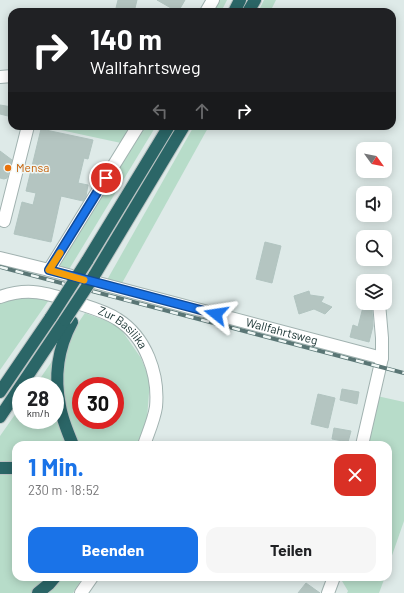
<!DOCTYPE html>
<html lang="de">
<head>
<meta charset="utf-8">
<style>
  :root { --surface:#fff; --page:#f6f6f6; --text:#202124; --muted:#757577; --accent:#1a73e8 }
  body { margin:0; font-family:Barlow,sans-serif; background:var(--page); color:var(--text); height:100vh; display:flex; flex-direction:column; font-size:15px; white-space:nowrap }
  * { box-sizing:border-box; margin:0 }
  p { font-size:13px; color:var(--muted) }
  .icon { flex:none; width:22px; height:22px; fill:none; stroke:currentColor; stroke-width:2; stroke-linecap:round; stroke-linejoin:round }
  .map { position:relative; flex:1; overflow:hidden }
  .drawer { position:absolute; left:12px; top:441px; width:380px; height:140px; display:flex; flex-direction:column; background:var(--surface); border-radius:12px; box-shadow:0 2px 10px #0003 }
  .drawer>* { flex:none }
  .banner { position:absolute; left:8px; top:8px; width:388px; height:122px; border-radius:12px; box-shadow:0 2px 10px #0003; background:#202124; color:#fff; overflow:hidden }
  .needle { width:26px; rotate:123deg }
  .fabs { position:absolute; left:356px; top:142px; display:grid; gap:8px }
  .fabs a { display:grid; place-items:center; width:36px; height:36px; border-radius:8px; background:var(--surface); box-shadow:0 2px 10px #0003; font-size:20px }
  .speed { position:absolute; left:12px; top:377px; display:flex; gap:8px; font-size:20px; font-weight:700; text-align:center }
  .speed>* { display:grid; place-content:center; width:52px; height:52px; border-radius:50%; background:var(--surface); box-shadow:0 2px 10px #0003; line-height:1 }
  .speed small { font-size:10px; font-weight:400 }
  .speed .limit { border:6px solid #d22; background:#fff; color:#111 }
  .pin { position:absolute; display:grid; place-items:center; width:34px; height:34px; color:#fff; margin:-17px; border:2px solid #fff; border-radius:50%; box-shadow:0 1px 4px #0007 }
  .me { position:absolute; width:44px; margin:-22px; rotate:285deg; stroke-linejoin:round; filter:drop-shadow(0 0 3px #0008) }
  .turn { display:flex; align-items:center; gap:14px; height:84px; padding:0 16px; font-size:18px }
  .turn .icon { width:52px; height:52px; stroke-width:2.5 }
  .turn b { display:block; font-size:28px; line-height:34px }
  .lanes { display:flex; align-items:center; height:38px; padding:0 16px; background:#0003; justify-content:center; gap:20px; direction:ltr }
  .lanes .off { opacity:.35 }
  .round { display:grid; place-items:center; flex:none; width:42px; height:42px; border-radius:12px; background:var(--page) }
  .overview { display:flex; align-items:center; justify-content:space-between; height:68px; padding:0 16px }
  h1 { font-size:24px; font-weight:700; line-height:30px; color:var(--accent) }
  .action { display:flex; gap:8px; margin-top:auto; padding:8px 16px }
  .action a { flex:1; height:46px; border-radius:12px; background:var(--accent); color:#fff; font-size:16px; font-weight:700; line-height:46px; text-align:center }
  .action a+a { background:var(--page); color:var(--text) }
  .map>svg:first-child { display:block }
  .green { fill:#b7dcc9; fill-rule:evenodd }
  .building { fill:#b4c5c1; stroke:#b1c4c0 }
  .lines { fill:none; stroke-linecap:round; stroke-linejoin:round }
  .minor-casing { stroke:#a1b2b0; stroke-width:14 }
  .highway-casing { stroke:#bcc4c4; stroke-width:14 }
  .minor { stroke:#fff; stroke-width:12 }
  .highway { stroke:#2b6667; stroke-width:12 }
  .rail-casing { stroke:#5a7675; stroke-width:4 }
  .rail { stroke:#eff7f5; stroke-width:2.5; stroke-dasharray:8; stroke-linecap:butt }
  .highway-bridge-casing { stroke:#bcc4c4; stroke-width:14; stroke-linecap:butt }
  .highway-bridge { stroke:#2b6667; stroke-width:12 }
  .route-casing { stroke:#114b97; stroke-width:10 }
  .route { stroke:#1a73e8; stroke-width:7 }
  .slow { stroke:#f59e0b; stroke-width:7 }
  .food-dot { fill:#e8710a; stroke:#eff7f5; stroke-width:1.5 }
  .labels { text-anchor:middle; stroke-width:3; stroke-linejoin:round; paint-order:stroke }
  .food-label { font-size:12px; fill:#c56008; stroke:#eff7f5; text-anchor:start }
  .street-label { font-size:12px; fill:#203a39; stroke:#eff7f5 }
</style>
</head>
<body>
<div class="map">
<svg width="404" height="593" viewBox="0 0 404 593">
  <rect width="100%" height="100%" fill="#deeae8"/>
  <!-- green -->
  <g class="green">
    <path d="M216,0H227L221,12H210Z"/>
    <path d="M264,0H276L270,12H258Z"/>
    <path d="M42,126H131L121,143Z"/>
    <path d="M143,126H156L68,271L62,270L59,262Z"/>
    <path d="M194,126H209L121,285L107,280Z"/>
    <path d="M35,296L49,300L0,370V303L15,297Z"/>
    <path d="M85,313L118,325L141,358L150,380L147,418L137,445H16V577H83L73,593H0V436L21,406V420H55V386H35ZM81,386H115V420H81Z"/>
    <path d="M377,396L404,402V521L388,567V445H366Z"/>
    <path d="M342,577H385L379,593H347L348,591L342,581Z"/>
  </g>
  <!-- building -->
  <g class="building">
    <path d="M118,0H137L134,12H115Z"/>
    <path d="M157,0H185L178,12Z"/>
    <path d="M0,105L12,107V117L0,114Z"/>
    <path d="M41,129L93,140L88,159L84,158L78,183L88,185L86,196L83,201L61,196L51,242L14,234L22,202L33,205L36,193L26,191Z"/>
    <path d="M0,151L12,160L7,178L4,179L0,178Z"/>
    <path d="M265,242L281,246L272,283L256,279Z"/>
    <path d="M309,291L310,295L324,297L321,302L332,307L325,314L314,309L299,314L294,296Z"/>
    <path d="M363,307L372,310L373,326L369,342L350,337L353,325L358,327Z"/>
    <path d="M342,389L359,392L357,404L340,400Z"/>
    <path d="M318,394L335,398L328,428L311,424Z"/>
    <path d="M334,428L351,431L348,442L332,439Z"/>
    <path d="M306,583L320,593H298Z"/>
  </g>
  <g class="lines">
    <defs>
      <g id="minor">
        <path d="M206,12L213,0"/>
        <path d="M0,77L12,76"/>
        <path id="s1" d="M138,126L49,270L382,358"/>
        <path d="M4,221L28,126"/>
        <path d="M0,258L49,270"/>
        <path id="s2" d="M0,297C28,287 47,293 74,302C89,307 105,311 117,319C146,337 159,374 156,407C154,420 148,433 144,445"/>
        <path d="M362,445L382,358V338L379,303"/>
        <path d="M81,593L92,577"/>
        <path d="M328,593L334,577"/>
      </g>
      <g id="highway">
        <path d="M234,12L240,0"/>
        <path d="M248,12L255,0"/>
        <path d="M87,261L169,126"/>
        <path d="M94,276L184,126"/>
        <path d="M72,322C58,348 54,377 60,406C62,419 68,433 73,445"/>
        <path d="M0,392L51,317"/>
        <path d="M0,417L65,320"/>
        <path d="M0,468H16"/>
        <path d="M38,593L49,584L55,577"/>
      </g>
    </defs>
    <!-- minor casing -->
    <use href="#minor" class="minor-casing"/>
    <!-- highway casing -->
    <use href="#highway" class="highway-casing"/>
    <!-- minor -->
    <use href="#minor" class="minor"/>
    <!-- highway -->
    <use href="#highway" class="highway"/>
    <defs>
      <path id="rail" d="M0,267L404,373"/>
    </defs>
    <!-- rail casing -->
    <use href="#rail" class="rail-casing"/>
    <!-- rail -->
    <use href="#rail" class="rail"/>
    <defs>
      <g id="highway-bridge">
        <path d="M51,317L87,261"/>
        <path d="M65,320L94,276"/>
      </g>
    </defs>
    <!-- highway-bridge casing -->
    <use href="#highway-bridge" class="highway-bridge-casing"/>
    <!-- highway-bridge -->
    <use href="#highway-bridge" class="highway-bridge"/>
  </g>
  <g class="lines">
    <defs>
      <path id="route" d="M106,178L49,270L216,314"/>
    </defs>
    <!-- route casing -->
    <use href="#route" class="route-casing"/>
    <!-- route -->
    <use href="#route" class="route"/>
    <!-- slow -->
    <path class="slow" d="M60,253L49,270L84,280"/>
  </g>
  <!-- markers -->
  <circle class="food-dot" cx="8" cy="168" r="4"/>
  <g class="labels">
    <!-- food labels -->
    <g class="food-label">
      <text x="16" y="172">Mensa</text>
    </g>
    <!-- street labels -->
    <g class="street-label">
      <text dy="4" stroke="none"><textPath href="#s2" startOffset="132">Zur Basilika</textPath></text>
      <text dy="4" stroke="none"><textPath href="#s1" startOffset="410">Wallfahrtsweg</textPath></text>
    </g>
  </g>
</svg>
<div class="fabs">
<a><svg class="needle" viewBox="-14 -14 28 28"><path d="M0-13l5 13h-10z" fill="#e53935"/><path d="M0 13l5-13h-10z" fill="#757577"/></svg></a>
<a><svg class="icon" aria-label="sound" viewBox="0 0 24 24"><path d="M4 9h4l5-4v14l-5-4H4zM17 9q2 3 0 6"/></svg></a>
<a><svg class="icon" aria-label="search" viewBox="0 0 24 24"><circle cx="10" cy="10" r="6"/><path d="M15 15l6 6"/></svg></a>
<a><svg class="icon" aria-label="layers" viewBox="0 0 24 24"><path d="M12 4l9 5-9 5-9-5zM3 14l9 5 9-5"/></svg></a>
</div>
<div class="speed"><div>28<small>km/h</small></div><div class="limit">30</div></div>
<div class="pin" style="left:106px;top:178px;background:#d93025"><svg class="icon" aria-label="arrive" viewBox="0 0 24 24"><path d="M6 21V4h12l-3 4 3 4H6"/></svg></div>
<svg class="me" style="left:216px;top:314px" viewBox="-20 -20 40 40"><path d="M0-17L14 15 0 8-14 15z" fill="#1a73e8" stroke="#fff" stroke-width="4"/></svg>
<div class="banner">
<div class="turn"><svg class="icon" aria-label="right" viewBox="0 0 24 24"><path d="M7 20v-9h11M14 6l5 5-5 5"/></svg><div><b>140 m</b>Wallfahrtsweg</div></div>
<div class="lanes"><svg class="icon off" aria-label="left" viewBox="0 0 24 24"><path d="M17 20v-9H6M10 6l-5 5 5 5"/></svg><svg class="icon off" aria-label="ahead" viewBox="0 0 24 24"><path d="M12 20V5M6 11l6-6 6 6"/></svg><svg class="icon" aria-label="right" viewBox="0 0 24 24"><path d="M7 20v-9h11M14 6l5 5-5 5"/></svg></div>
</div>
<section class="drawer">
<div class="overview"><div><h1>1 Min.</h1><p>230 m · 18:52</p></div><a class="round" style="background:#d93025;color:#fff"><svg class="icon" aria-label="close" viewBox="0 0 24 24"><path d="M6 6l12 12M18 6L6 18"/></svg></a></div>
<div class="action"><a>Beenden</a><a>Teilen</a></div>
</section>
</div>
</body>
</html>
